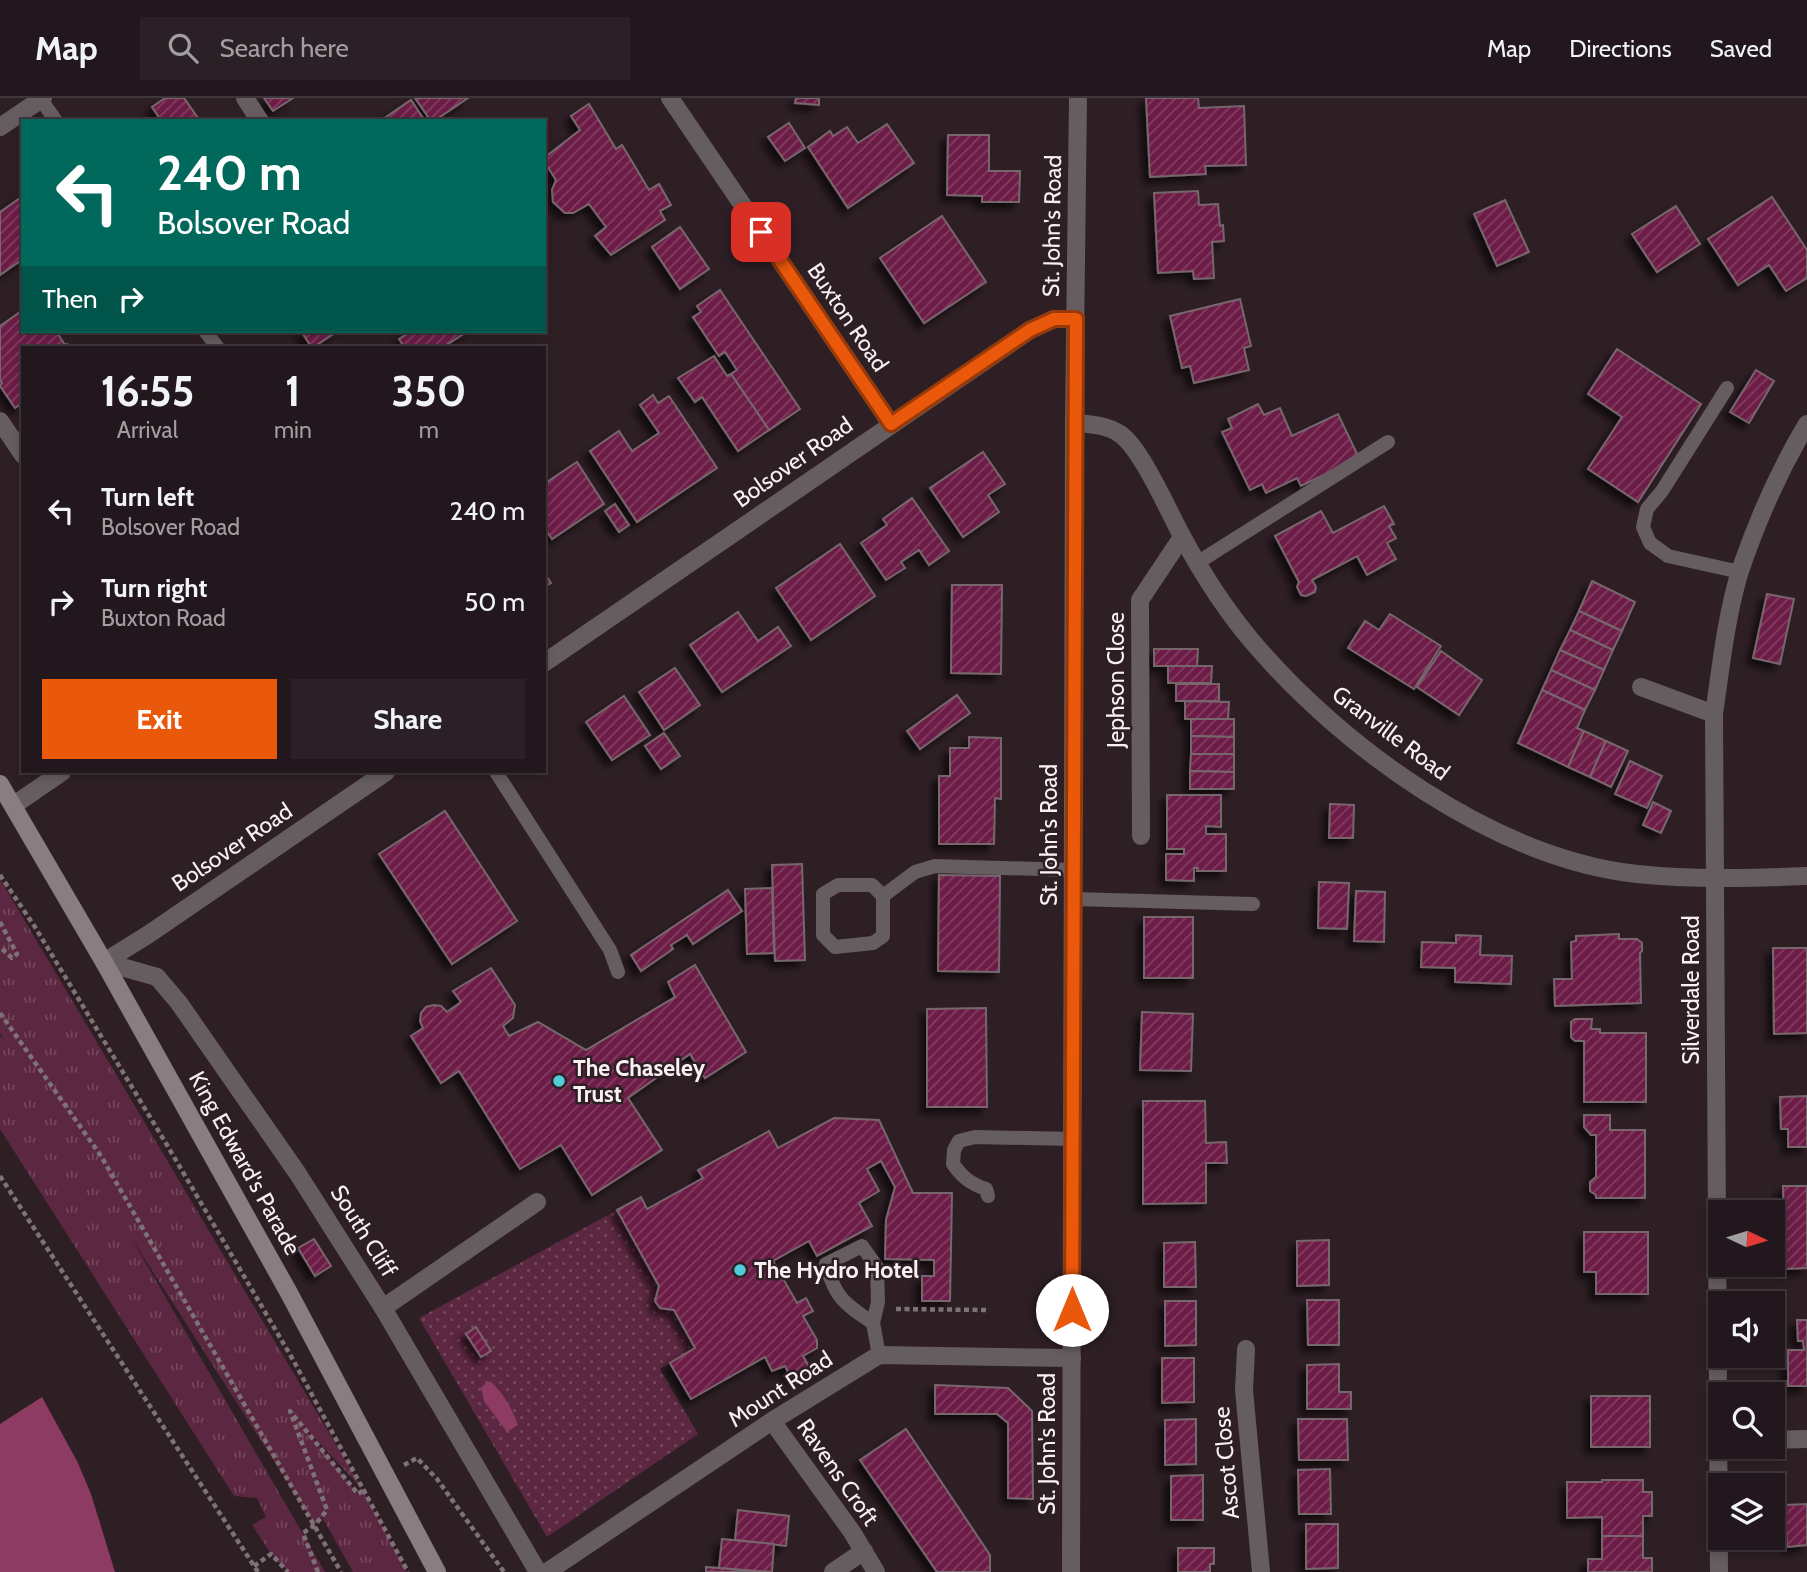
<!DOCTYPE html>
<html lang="en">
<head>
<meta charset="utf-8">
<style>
  :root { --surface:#22171c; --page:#2a2025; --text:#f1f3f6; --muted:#a29fa3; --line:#3f363b; --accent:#ea580c }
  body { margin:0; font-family:Cabin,sans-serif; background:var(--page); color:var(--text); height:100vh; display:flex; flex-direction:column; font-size:26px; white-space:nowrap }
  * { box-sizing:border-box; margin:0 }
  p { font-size:23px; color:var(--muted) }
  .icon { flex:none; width:38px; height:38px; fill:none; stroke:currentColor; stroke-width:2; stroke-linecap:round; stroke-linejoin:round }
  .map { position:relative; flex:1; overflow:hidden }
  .side { position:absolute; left:21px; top:248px; width:525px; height:427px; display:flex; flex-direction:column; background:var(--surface); border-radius:0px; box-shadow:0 4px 10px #0003,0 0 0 2px var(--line) }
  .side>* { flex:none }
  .guide { position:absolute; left:21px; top:21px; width:525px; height:214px; border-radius:0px; box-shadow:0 4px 10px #0003,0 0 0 2px var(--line); background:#00695c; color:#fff; overflow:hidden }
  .needle { width:46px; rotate:94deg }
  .tools { position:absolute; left:1708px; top:1102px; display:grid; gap:14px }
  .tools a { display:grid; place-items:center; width:77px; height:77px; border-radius:0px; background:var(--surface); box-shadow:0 4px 10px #0003,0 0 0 2px var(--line); font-size:35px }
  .pin { position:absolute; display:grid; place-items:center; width:60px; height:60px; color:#fff; margin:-30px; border-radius:14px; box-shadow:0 4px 10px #0006 }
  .me { position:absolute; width:77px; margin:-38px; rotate:0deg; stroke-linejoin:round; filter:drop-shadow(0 0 5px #0008) }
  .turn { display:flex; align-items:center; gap:24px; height:147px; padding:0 21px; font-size:32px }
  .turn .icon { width:91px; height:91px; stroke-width:2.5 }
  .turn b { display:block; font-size:49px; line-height:60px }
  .then { display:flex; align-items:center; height:66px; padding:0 21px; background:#0003; gap:14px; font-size:26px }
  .eta { display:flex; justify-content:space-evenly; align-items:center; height:119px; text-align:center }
  .eta b { font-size:42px; font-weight:800; line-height:49px }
  .cta { display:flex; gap:14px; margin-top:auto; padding:14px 21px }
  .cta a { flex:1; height:80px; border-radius:0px; background:var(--accent); color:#fff; font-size:28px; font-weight:800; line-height:80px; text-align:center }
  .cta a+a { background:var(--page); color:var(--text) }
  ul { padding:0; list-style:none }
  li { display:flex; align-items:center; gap:21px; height:91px; padding:0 21px }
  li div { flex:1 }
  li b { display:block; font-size:26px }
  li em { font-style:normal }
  header { display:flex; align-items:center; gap:42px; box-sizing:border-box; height:98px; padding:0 35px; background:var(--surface); border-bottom:2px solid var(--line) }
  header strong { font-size:33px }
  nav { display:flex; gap:38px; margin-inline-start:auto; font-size:24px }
  .search { width:490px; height:63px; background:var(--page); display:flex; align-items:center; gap:18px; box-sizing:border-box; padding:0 24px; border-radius:0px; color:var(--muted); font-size:26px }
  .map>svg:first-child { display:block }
  .grass { fill:url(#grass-tufts); fill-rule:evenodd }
  .garden { fill:url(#garden-dots) }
  .water { fill:#8d3b62 }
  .building { fill:url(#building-hatch); stroke:#78666d; stroke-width:2; filter:url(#shadow) }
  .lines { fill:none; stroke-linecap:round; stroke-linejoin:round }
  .path { stroke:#7f7277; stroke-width:4.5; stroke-dasharray:5 3.5; stroke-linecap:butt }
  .service { stroke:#655d60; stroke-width:14 }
  .minor { stroke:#655d60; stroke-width:18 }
  .secondary { stroke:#8a7d82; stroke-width:18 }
  .route-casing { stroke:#983908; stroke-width:18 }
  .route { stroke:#ea580c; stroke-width:12 }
  .poi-dot { fill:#52ccd6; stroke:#2e1f25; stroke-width:2.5 }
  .labels { text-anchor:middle; stroke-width:5; stroke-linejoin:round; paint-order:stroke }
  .street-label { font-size:23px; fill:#faeff3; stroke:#2e1f25 }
  .poi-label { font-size:23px; font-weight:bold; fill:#faeff3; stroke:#2e1f25; text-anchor:start }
</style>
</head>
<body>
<header>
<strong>Map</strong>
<div class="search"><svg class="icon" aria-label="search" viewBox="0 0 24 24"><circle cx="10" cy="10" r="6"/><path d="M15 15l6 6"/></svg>Search here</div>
<nav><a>Map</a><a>Directions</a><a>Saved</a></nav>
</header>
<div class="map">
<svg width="1807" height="1474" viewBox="0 0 1807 1474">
  <defs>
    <pattern id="grass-tufts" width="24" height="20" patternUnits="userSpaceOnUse" patternTransform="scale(1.75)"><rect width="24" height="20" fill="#5c2740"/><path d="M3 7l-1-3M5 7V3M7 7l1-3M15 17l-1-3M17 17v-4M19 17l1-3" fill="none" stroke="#74475c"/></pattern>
    <pattern id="garden-dots" width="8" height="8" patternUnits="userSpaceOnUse" patternTransform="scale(1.75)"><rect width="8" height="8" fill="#5c2740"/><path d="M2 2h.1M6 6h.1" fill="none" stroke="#74475c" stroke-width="1.8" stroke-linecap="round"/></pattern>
    <pattern id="building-hatch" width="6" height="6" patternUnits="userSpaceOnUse" patternTransform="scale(1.75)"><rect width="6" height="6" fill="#6c1d46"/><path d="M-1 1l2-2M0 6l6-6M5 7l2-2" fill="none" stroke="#823e61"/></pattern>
    <filter id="shadow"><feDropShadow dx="-6" dy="6" stdDeviation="3.5" flood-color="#0009"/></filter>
  </defs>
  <rect width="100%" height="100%" fill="#2e1f25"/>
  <!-- grass -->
  <path class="grass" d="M0,781L363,1392L407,1474H353L322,1419L315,1427L130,1138L325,1474H288L271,1456L252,1427L266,1419L257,1400L234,1398L0,1031V938L4,941L0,935ZM301,1325L363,1392L358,1396Z"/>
  <!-- garden -->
  <path class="garden" d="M617,1112L659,1188L655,1203L660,1211L674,1212L695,1250L660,1271L698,1336L547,1439L419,1220Z"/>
  <!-- water -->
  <g class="water">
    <path d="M490,1283C504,1296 512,1310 518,1327L507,1334L484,1303L481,1289Z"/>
    <path d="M42,1299L78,1365L91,1396L115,1474H0V1326Z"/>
  </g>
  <!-- building -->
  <g class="building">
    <path d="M165,0H184L200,23H157L160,21L152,9Z"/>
    <path d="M264,0H293L273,13Z"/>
    <path d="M415,0H468L434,23H431Z"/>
    <path d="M796,0H819V7L795,5Z"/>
    <path d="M1146,0H1198L1199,10L1244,8L1246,67L1205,68L1206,76L1150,79Z"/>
    <path d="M411,2L425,23H384L383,21Z"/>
    <path d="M589,6L616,51L622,47L649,92L659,86L671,107L660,113L665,122L611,157L595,138L606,129L589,106L573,115H565L553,104L552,92L556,82L544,63V60L580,32L571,18Z"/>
    <path d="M789,25L805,50L785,63L768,39Z"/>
    <path d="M887,26L914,65L848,110L808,49L830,33L833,38L847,29L858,45Z"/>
    <path d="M948,37H989V73H1020L1019,104H982V98L947,97Z"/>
    <path d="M1198,93L1199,107L1218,106L1220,128L1223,127L1224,143L1212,144L1214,180L1194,181L1193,173L1158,175L1154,95Z"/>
    <path d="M23,98V161L0,177V114Z"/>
    <path d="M1772,99L1807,152V180L1786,193L1769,167L1738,187L1708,141Z"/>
    <path d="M1505,102L1529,154L1497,168L1474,116Z"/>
    <path d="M1676,108L1700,146L1657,174L1632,136Z"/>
    <path d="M942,118L986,184L924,225L880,160Z"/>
    <path d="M680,129L709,171L680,191L652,149Z"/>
    <path d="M720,192L800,311L769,332L731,276L737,272L725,254L719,258L693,219L701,214L697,208Z"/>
    <path d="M1240,201L1251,248L1244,250L1249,272L1194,285L1190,268L1182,270L1170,218Z"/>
    <path d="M23,212V233H56L65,247L67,246L70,250H23V305L15,310L0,288L2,285L0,282V228Z"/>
    <path d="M301,233H338L312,250Z"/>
    <path d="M412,233H468L442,250H405L399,241Z"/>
    <path d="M1617,251L1701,306L1638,404L1588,371L1622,319L1588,296Z"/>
    <path d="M714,258L727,278L731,276L769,332L738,353L702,299L695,304L678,280Z"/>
    <path d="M1756,272L1774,283L1749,325L1730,314Z"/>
    <path d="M653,297L658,305L669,298L717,370L637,424L590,353L619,333L632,353L659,335L640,307Z"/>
    <path d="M1258,306L1264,317L1280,310L1292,338L1338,316L1359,360L1301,388L1297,380L1266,395L1262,386L1250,392L1222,334L1232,330L1228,321Z"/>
    <path d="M983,354L1005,386L988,397L999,414L963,439L930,390Z"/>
    <path d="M577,364L604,406L552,441L544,429V386Z"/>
    <path d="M912,400L949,453L929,467L919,452L901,464L905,470L886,482L861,445L887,427L883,421Z"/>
    <path d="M615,406L629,427L619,434L605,413Z"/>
    <path d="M1384,408L1394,426L1389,428L1396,440L1387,445L1396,461L1367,477L1357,458L1312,482L1316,489L1315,494L1306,498L1301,497L1297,489L1299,484L1275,438L1321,413L1333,435Z"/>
    <path d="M840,446L875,498L811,542L776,490Z"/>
    <path d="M544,475L551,485L544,489Z"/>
    <path d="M1592,483L1635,504L1622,533L1579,513Z"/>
    <path d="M952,487H1002L1001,576L951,575Z"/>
    <path d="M1767,496L1794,501L1780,566L1753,560Z"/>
    <path d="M1579,513L1622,533L1613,552L1570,532Z"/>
    <path d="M738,514L758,543L778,529L791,548L722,594L690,547Z"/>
    <path d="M1390,516L1441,548L1414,591L1348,550L1365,523L1379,532Z"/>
    <path d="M1570,532L1613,552L1604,572L1560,552Z"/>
    <path d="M1154,551H1198L1197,568H1154Z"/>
    <path d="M1560,552L1604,572L1595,592L1551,572Z"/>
    <path d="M1441,553L1482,582L1459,617L1417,589Z"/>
    <path d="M1168,568H1212L1211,585H1168Z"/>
    <path d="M675,570L700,607L664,632L639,594Z"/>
    <path d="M1551,572L1595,592L1585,612L1542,592Z"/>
    <rect x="1176" y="586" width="43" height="17"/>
    <path d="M1542,592L1585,612L1577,630L1584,633L1568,669L1518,645Z"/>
    <path d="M957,597L970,615L920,651L907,633Z"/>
    <path d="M624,598L650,637L612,662L586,624Z"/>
    <path d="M1185,603L1229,604L1228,621H1185Z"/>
    <path d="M1191,621H1234V639L1191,638Z"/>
    <path d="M1584,633L1606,643L1590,679L1568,669Z"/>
    <path d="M664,635L680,658L661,671L645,648Z"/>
    <path d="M1191,638L1234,639V656H1191Z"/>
    <path d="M969,639L1001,640V701L995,700L994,746H939V678H950V650H969Z"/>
    <path d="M1606,643L1628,653L1611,689L1590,679Z"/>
    <path d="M1191,656H1234V674L1190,673Z"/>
    <path d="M1630,663L1662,678L1647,710L1615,696Z"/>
    <path d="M1190,673L1234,674V691H1190Z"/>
    <path d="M1167,697H1221V729L1206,728V736H1226V773H1197L1198,770H1194V783L1166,782V756H1184V751H1167Z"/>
    <path d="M1653,704L1671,713L1661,735L1643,727Z"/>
    <path d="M1330,706L1354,707L1353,740H1329Z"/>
    <path d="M445,713L517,823L452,866L379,756Z"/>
    <path d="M802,766L805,862L775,863L772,767Z"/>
    <path d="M939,777L1000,778L999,874L938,873Z"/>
    <path d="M1319,784L1349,785L1347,831L1318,830Z"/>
    <path d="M772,790L774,855L747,856L745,791Z"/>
    <path d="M728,792L742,813L693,846L687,837L671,847L673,851L641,873L631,857Z"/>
    <path d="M1356,793L1385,794L1384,844L1354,843Z"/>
    <rect x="1144" y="819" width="49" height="61"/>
    <path d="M1619,836V841H1637L1642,845V853L1640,855L1641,905L1555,908L1554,881H1572L1571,844L1576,843V838Z"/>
    <path d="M1456,837L1481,838L1480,857L1512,858L1511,886L1455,884V870L1421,869L1422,844L1456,845Z"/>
    <path d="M1773,850H1807V935L1774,936Z"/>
    <path d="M695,867L746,954L705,980L690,956L628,1000L662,1052L592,1097L561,1047L520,1071L459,973L441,985L411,938L423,930L420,923L421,915L426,909L434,907L441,908L447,914L461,904L453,893L491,870L515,907L513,920L503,928L509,938L538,924L586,952L675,899L668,884Z"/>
    <path d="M986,910L987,1009H927V911Z"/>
    <path d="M1142,914L1193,916L1191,973L1140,972Z"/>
    <path d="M1575,921H1592L1591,931H1600V935H1646V1004H1584V943H1575L1571,939V924Z"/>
    <path d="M1807,998V1049H1788V1031H1781L1780,999Z"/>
    <path d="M1143,1003H1205L1206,1045L1226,1044L1227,1065H1206V1105L1143,1106Z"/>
    <path d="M1584,1017H1610V1032H1645V1100H1596V1097L1590,1093V1084L1596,1079V1037H1591L1584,1029Z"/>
    <path d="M834,1020L879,1022L913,1095H952L950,1203H922V1178H934V1162L885,1161L886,1122L895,1089L881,1063L867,1071L879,1093L859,1105L872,1128L817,1158L809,1143L773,1163L797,1205L806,1200L813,1213L803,1218L817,1242V1250L803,1258L811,1272L792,1282L785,1268L772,1273L765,1259L691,1301L670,1265L695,1250L674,1212L660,1210L655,1203L659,1188L617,1112L641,1099L647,1111L703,1080L698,1072L769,1033L778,1050Z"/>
    <path d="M1783,1088H1807V1170L1785,1171Z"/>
    <path d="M1584,1134H1648V1196H1596V1174H1584Z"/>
    <path d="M314,1141L331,1168L315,1178L298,1150Z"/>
    <path d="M1329,1142V1187L1297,1188V1143Z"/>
    <path d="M1195,1144L1196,1189H1164V1145Z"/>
    <path d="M1307,1202H1339V1247H1308Z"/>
    <path d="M1165,1203H1196V1247L1165,1248Z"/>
    <path d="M1797,1222H1807V1288H1788V1252H1804L1803,1243H1798Z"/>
    <path d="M476,1229L491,1253L481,1259L466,1236Z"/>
    <path d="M1162,1260H1194V1304L1162,1305Z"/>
    <path d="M1339,1266V1294H1351V1311H1307V1267Z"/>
    <path d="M935,1287L1008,1290L1032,1313L1033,1401L1008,1400V1325L997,1316H935Z"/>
    <rect x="1591" y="1298" width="59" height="51"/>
    <path d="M1196,1321V1366L1165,1367V1322Z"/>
    <path d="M1298,1321H1347L1348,1362H1299Z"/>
    <path d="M906,1331L990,1457V1474H937L860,1362Z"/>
    <path d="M1330,1371L1331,1416H1299L1298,1372Z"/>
    <path d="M1203,1377V1422H1171V1378Z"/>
    <path d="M1602,1382H1643V1394H1652V1418H1643V1438H1602V1419L1567,1420V1384H1602Z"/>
    <path d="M1807,1406V1447L1787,1449L1785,1407Z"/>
    <path d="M738,1412L789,1418L786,1448L735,1442Z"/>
    <path d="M1306,1426H1338V1470L1306,1471Z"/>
    <path d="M1602,1438H1643V1460H1652V1474H1588V1461H1602Z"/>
    <path d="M722,1441L774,1446L772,1474L719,1470Z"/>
    <path d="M1178,1450H1214V1466H1210V1474H1178Z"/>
    <path d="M706,1469L719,1470L758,1474H706Z"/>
  </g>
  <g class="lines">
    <!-- path -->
    <g class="path">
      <path d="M0,777L35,829L167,1047L292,1260L408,1474"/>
      <path d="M0,824L17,856L12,860L0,849"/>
      <path d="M0,915L101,1058L341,1474"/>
      <path d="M0,1078L258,1474"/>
      <path d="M896,1211L986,1212"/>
      <path d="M404,1367L417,1360L437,1381L504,1474"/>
      <path d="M254,1468L271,1456L288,1474"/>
      <path d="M318,1474L303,1435L315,1427L327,1412L290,1313L358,1396L364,1392"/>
    </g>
    <!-- service -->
    <g class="service">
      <path d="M40,0L56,23"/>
      <path d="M205,233L218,250"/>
      <path d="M1727,290L1662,393L1647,411L1643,429L1650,445L1668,458L1740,474"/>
      <path d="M1197,465L1388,344"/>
      <path d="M496,674L610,852L618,874"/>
      <path d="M883,798L872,787H838L823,796V837L835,849L873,845L883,838V798L915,774L935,768L1073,772"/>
      <path d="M1074,801L1253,806"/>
      <path d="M988,1098L986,1091C971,1086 962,1079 953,1066L954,1052L959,1043L975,1039L1073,1041"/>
      <path d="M873,1225C845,1206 835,1200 826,1166L862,1148L877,1169L878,1204L873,1225L879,1257"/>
    </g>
    <!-- minor -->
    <g class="minor">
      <path d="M245,0L260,23"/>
      <path d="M670,0L891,326"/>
      <path d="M0,29L43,0"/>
      <path d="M0,323L23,357"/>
      <path d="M1074,325C1090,326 1107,327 1120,336C1142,351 1169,415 1183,440C1202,475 1225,511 1251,542C1341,649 1494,760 1637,776C1694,782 1750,780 1807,778"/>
      <path d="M544,565L1030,232L1054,221H1076"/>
      <path d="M1641,589L1714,616"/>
      <path d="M14,707L62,674"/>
      <path d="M1141,738L1140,502L1182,439"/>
      <path d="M104,864L157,879L179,905L298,1076L383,1210L538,1474"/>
      <path d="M104,864L149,836L386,674"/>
      <path d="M383,1210L537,1104"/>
      <path d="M1246,1251L1244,1292L1261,1474"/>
      <path d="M772,1323L852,1434L876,1474"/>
      <path d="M1773,1342L1807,1341"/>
      <path d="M547,1474L772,1323L879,1257L1072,1260"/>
      <path d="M833,1474L864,1453"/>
      <path d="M1071,1474L1074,325L1078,0"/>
      <path d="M1719,1474L1714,616C1721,568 1726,519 1740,473C1757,423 1780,371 1807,326"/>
    </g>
    <!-- secondary -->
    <path class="secondary" d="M0,686L104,864L289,1195L437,1474"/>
  </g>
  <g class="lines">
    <defs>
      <path id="route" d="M761,134L891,326L1030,232L1054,221H1076L1072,1212"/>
    </defs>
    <!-- route casing -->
    <use href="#route" class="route-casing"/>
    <!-- route -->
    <use href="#route" class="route"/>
  </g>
  <!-- markers -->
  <g class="poi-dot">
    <circle cx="559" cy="983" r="7"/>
    <circle cx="740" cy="1172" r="7"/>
  </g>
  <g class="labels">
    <!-- street labels -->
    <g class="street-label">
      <text transform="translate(1052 128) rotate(-89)" y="8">St. John's Road</text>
      <text transform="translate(848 219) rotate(56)" y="8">Buxton Road</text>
      <text transform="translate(793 364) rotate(-35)" y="8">Bolsover Road</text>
      <text transform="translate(1116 582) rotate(-90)" y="8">Jephson Close</text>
      <text transform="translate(1391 635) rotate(37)" y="8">Granville Road</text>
      <text transform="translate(1049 737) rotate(-90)" y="8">St. John's Road</text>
      <text transform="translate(232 749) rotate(-34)" y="8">Bolsover Road</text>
      <text transform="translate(1691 892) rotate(-90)" y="8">Silverdale Road</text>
      <text transform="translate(245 1065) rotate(61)" y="8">King Edward's Parade</text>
      <text transform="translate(364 1133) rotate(58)" y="8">South Cliff</text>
      <text transform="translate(780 1291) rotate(-33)" y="8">Mount Road</text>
      <text transform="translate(1047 1346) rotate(-90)" y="8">St. John's Road</text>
      <text transform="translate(1226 1365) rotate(-95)" y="8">Ascot Close</text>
      <text transform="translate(838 1374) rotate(55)" y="8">Ravens Croft</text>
    </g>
    <!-- poi labels -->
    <g class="poi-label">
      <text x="573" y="978">The Chaseley<tspan x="573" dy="26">Trust</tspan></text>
      <text x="754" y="1180">The Hydro Hotel</text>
    </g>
  </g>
</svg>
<div class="tools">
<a><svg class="needle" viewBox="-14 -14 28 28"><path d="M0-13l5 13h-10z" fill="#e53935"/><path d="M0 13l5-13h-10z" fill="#a29fa3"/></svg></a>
<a><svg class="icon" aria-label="sound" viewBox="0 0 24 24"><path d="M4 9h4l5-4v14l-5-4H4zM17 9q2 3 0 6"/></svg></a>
<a><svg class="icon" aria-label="search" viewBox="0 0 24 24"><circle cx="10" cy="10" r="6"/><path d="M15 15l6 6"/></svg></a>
<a><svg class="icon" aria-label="layers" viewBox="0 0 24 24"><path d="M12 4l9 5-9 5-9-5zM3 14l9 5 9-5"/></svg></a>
</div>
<div class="pin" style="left:761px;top:134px;background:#d93025"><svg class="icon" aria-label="arrive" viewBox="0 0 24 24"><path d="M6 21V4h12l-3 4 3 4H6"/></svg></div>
<svg class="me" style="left:1072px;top:1212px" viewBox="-20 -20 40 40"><circle r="19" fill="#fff"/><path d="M0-13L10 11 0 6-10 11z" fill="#ea580c"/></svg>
<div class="guide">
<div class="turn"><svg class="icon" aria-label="left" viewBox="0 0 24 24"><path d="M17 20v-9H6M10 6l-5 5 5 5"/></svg><div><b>240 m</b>Bolsover Road</div></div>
<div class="then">Then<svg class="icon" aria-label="right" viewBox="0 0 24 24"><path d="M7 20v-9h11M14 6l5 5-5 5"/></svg></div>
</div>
<section class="side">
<div class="eta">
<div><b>16:55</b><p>Arrival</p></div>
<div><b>1</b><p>min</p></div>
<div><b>350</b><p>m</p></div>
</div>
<ul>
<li><svg class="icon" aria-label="left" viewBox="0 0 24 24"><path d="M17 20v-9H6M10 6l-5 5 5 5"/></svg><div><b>Turn left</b><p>Bolsover Road</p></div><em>240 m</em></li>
<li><svg class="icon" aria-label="right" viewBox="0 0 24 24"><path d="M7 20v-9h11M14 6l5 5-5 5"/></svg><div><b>Turn right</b><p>Buxton Road</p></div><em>50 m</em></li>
</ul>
<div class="cta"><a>Exit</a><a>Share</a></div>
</section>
</div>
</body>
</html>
